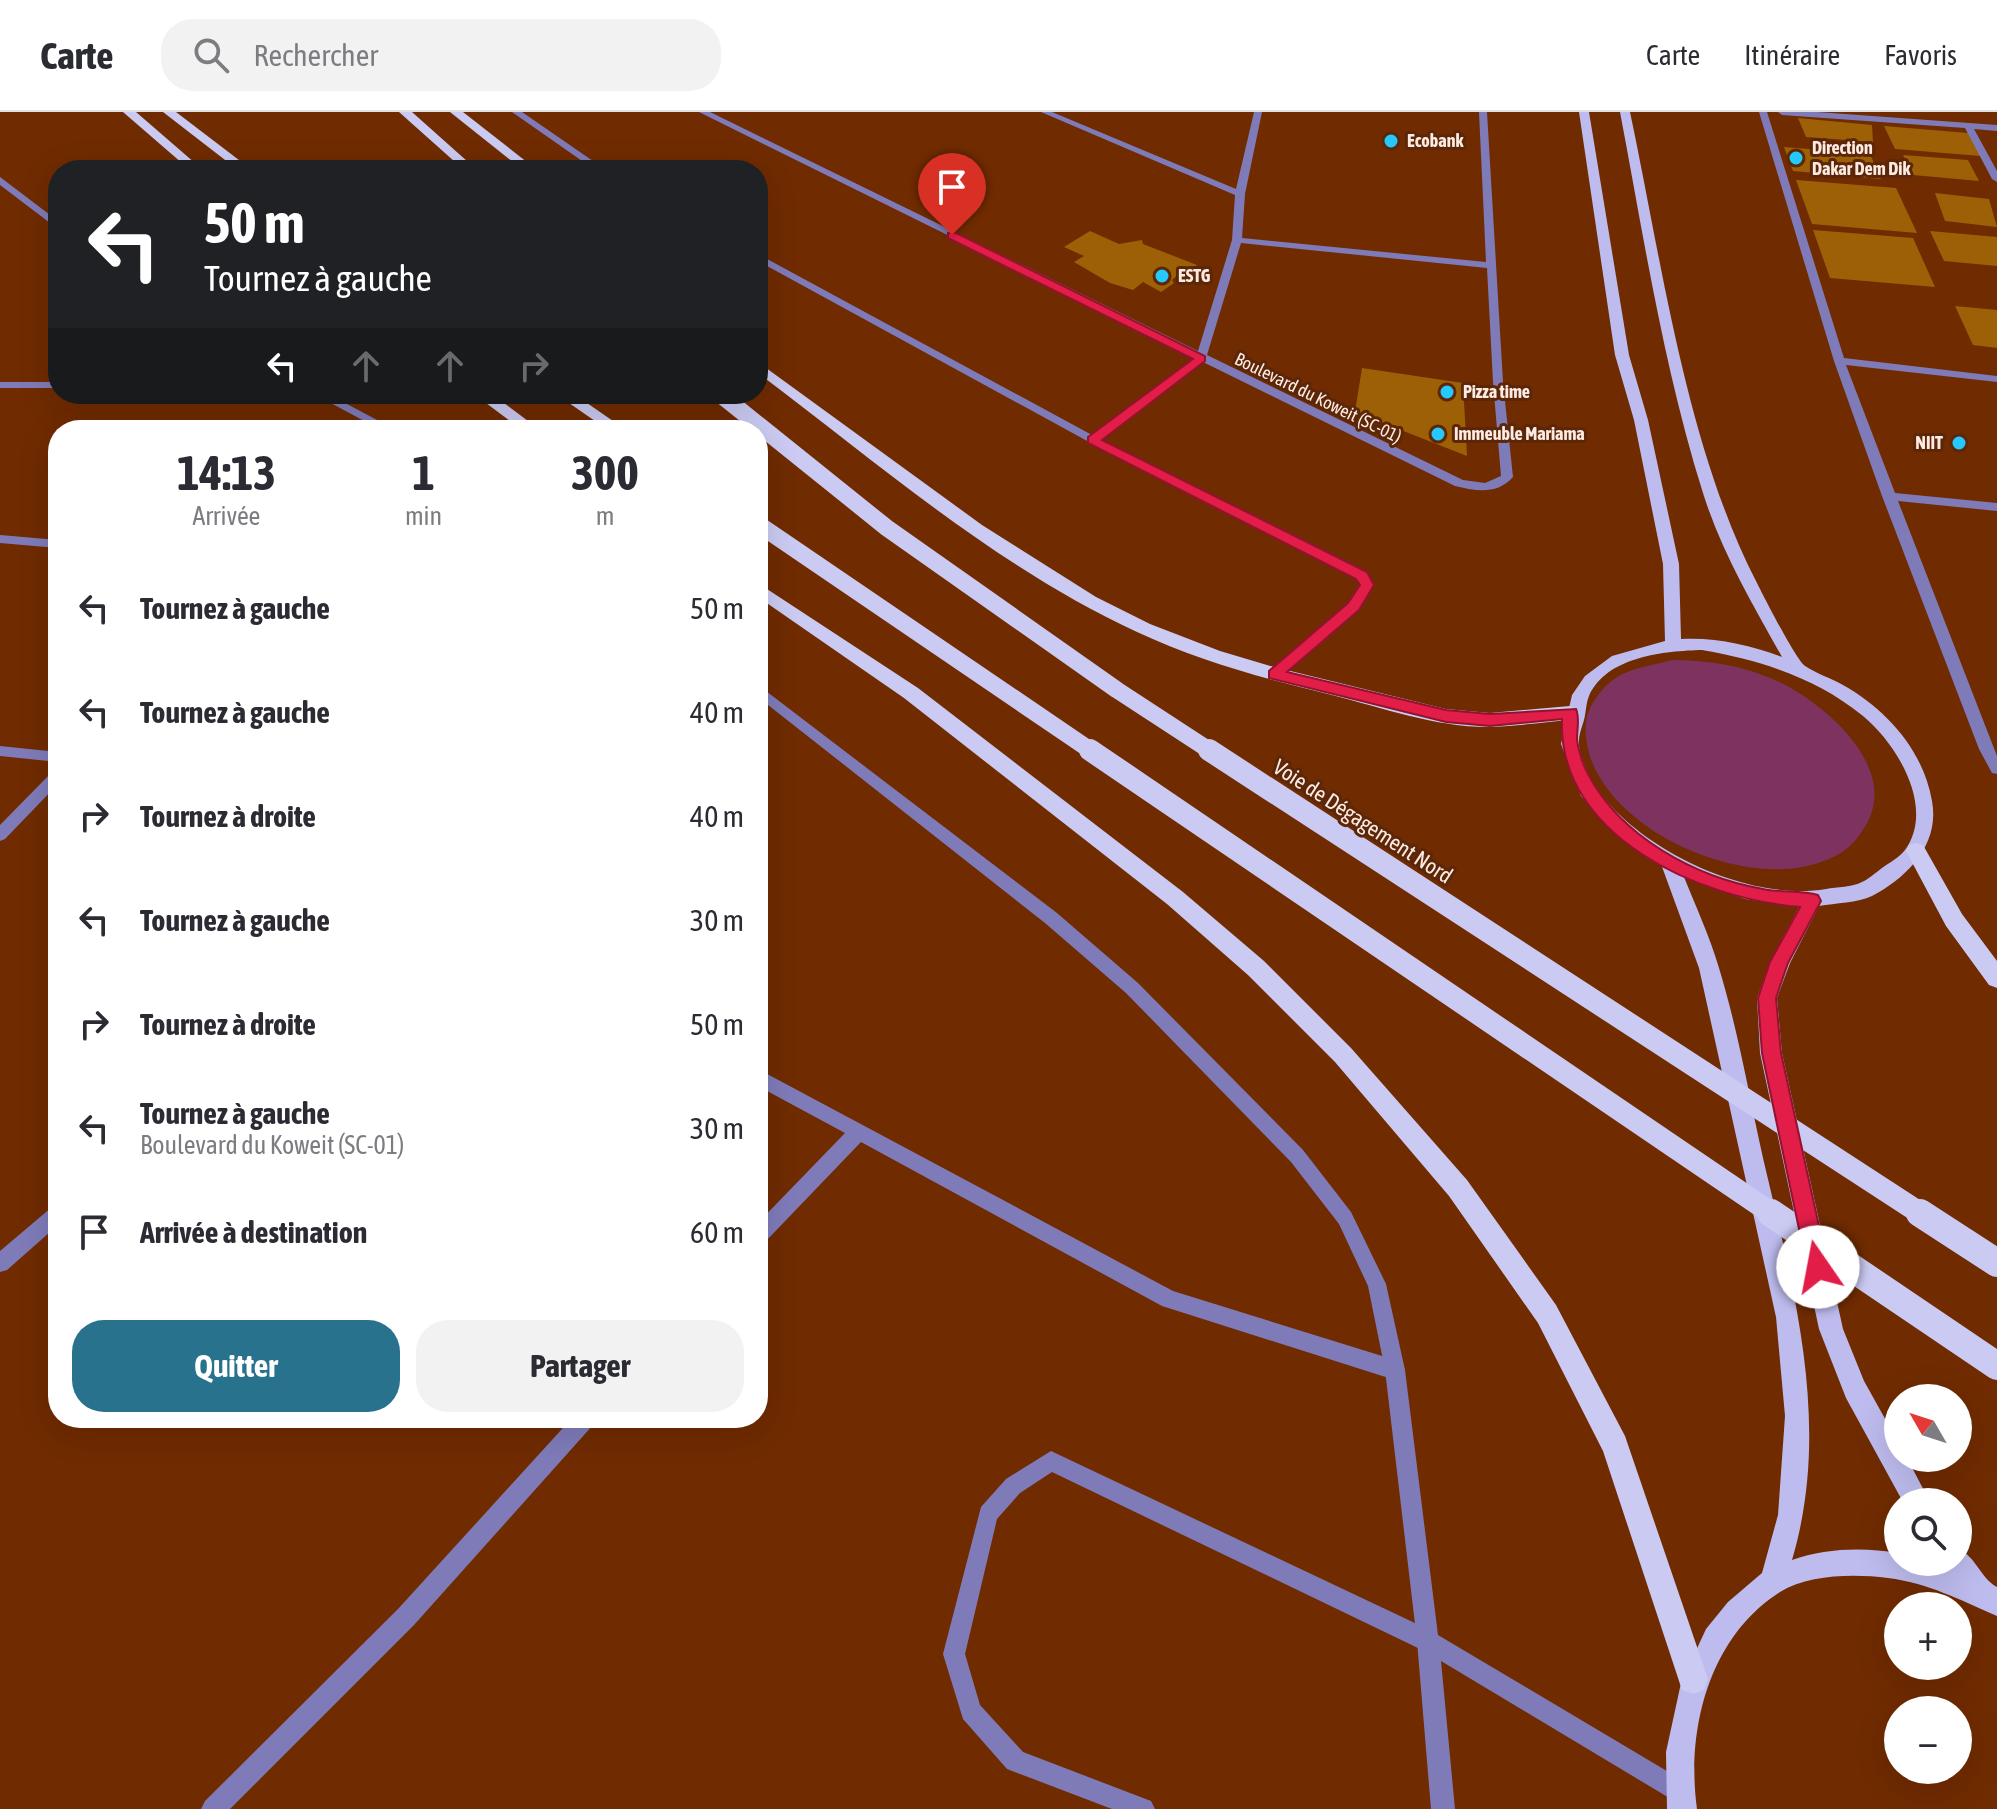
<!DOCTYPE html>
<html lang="fr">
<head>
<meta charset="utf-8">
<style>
  :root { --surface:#fff; --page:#f2f2f3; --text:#2b2b33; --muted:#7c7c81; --line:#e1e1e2; --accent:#28728e }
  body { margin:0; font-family:"Asap Condensed",sans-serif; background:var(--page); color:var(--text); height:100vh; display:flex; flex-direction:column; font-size:30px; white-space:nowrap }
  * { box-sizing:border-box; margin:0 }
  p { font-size:26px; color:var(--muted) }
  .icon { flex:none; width:44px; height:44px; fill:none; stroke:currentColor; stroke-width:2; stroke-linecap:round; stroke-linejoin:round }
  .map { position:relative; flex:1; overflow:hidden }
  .panel { position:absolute; left:48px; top:308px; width:720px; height:1008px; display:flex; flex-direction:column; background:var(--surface); border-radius:32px; box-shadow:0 8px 32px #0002 }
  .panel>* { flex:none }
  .guide { position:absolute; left:48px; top:48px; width:720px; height:244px; border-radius:32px; box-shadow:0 8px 32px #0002; background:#202124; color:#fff; overflow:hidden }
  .needle { width:52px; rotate:309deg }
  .fabs { position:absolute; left:1884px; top:1272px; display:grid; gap:16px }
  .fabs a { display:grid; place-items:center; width:88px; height:88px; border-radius:50%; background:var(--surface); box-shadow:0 8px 32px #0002; font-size:40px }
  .pin { position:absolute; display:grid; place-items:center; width:68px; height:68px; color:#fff; margin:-82px -34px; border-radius:50% 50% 50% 0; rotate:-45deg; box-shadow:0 0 8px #0007 }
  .pin .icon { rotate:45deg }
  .me { position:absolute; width:88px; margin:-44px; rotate:348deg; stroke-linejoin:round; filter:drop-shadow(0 0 6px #0008) }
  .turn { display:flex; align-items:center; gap:28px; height:168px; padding:0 24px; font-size:36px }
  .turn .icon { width:104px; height:104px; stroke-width:2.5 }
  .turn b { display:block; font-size:56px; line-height:68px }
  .lanes { display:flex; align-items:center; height:76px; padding:0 24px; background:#0003; justify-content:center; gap:40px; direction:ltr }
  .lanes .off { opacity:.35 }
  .eta { display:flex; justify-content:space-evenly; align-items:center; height:136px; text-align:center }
  .eta b { font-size:48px; font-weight:700; line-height:56px }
  .primary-button { display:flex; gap:16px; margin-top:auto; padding:16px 24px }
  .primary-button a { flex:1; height:92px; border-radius:32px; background:var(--accent); color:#fff; font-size:32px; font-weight:700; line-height:92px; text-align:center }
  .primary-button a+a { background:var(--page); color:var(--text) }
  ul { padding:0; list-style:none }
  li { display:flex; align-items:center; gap:24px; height:104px; padding:0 24px }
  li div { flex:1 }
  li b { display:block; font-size:30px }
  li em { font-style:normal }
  header { display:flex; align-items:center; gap:48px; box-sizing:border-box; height:112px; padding:0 40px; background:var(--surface); border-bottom:2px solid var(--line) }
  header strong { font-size:38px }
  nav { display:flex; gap:44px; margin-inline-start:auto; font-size:28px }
  .search { width:560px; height:72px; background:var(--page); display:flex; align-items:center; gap:20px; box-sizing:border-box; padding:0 28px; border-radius:32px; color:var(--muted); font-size:30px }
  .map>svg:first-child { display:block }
  .green { fill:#7e325f }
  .building { fill:#9d6006 }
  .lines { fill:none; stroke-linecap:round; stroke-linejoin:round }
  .service { fill:#7f7bb9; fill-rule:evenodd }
  .minor { fill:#7f7bb9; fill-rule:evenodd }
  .primary { fill:#bebcee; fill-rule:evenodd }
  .trunk { fill:#cbcaf2; fill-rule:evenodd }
  .trunk-bridge-far2 { stroke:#cbcaf2; stroke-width:17 }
  .trunk-bridge-far1 { stroke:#cbcaf2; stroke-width:22 }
  .trunk-bridge { stroke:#cbcaf2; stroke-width:28 }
  .route { fill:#e11d48; stroke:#92132f; stroke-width:2 }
  .poi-dot { fill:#24c9fe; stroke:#5c2708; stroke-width:3 }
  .labels { text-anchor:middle; stroke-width:6; stroke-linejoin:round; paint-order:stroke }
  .far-poi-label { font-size:18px; font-weight:bold; fill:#fdebe3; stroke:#5c2708; text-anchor:start }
  .far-street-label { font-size:18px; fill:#fdebe3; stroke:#5c2708 }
  .street-label { font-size:22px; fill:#fdebe3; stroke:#5c2708 }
</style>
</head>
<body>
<header>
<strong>Carte</strong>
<div class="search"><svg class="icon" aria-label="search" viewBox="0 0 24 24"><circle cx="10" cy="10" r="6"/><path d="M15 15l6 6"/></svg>Rechercher</div>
<nav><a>Carte</a><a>Itinéraire</a><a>Favoris</a></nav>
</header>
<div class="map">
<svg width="1997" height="1697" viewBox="0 0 1997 1697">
  <rect width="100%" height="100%" fill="#702b00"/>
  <!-- green -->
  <path class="green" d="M1672,548C1712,548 1753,555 1789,575C1832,599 1898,658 1866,713C1854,733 1844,742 1821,750C1745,778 1612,721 1589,641C1585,625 1583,609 1591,594C1600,578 1612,565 1630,559C1643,554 1658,552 1672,548Z"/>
  <!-- building -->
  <g class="building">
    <path d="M1798,6L1872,13L1873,30L1806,25Z"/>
    <path d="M1884,14L1968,21L1981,44L1895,37Z"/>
    <path d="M1784,35L1870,42L1881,67L1793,59Z"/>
    <path d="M1903,43L1968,48L1979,69L1913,63Z"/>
    <path d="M1796,68L1896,76L1917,121L1812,112Z"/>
    <path d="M1935,81L1989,87L1997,115L1945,109Z"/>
    <path d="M1813,118L1913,126L1935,175L1830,166Z"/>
    <path d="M1090,119L1119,132L1142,128L1143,132L1197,153L1187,161H1180L1172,168L1174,171L1161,180L1143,170L1133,178L1110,171L1074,150L1084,144L1064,135Z"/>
    <path d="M1930,119L1997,125V154L1944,149Z"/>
    <path d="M1955,194L1997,198V236L1973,233Z"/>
    <path d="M1362,256L1463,271L1467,344L1355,300Z"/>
  </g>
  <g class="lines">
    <!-- service -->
    <g class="service">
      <path d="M512,0H522L606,58H595Z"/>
      <path d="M758,142L1092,323L1197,245H1205V249L1101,328L1366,461L1373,473L1358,498L1279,565H1269V559L1348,492L1361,473L1357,467L1089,330L758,149Z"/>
      <path d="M0,634L58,640V650L0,644Z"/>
      <path d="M58,658V672L5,727L0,729V713L53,659Z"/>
      <path d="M758,957L1173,1179L1395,1248L1402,1251L1405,1258L1402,1265L1395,1268L1162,1194L861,1030L765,1130L758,1133V1111L845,1021L758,974Z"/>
      <path d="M58,1092V1113L7,1158L0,1160V1139L52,1095Z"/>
      <path d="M572,1306H596L593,1313L414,1513L230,1697H201L205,1689L398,1497Z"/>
      <path d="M1051,1339L1436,1521L1439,1529L1436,1537L1428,1540L1420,1537L1052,1360L1020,1381L997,1407L965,1542L980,1593L1023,1640L1151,1689L1155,1697H1112L1007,1657L963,1607L943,1542L981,1395L1006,1367Z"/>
    </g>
    <!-- minor -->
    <g class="minor">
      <path d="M699,0H710L1198,239L1232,128L1235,83L1041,0H1052L1236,77L1254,0H1262L1245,82L1242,126L1486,150L1479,0H1487L1503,270L1513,365C1497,383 1476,379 1455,374L1203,250L1197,249L1196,246ZM1241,131L1487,156L1493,270L1501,364L1485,371L1463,368L1207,243Z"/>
      <path d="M1759,0H1767L1844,246L1997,264V270L1846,253L1895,381L1997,391V399L1898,389L1997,644V662L1992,661L1979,637L1882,384L1834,249Z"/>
      <path d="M1778,0H1817L1997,13V19L1974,17L1997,59V70L1992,67L1965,16L1782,3Z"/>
      <path d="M0,65L58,109V117L0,73Z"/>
      <rect x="0" y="270" width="58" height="6"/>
      <path d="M314,282H328L396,318H381Z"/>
      <path d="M0,423L58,428V436L0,431Z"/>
      <path d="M758,573L1057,801L1138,871L1303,1038L1351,1100L1386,1172L1405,1258L1438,1523L1687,1671L1691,1679L1687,1687L1679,1691L1671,1687L1441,1549L1455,1697H1431L1417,1529L1385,1258L1368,1174L1339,1112L1291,1050L1126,881L1045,811L758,585Z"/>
    </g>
    <!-- primary -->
    <path class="primary" d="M1579,0H1589L1629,243L1648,308L1679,452L1681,527C1715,525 1751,533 1782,545C1753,493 1721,439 1703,381C1664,257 1644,127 1620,0H1630C1662,151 1686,334 1757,471C1764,485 1796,548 1805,554C1817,562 1831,566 1843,573C1887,598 1923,638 1932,689C1940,732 1908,765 1872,784C1858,791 1835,791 1819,794L1790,851L1777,886L1782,941L1843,1217L1864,1269L1898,1330V1346H1907L1930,1390H1903L1846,1286L1819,1217L1760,941L1757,886L1770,850L1799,795L1745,787L1684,765C1696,795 1710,825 1719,856C1738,918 1749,983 1763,1046C1794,1179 1832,1313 1792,1448C1825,1436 1864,1435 1898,1441V1450L1946,1453L1945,1450H1958V1437C1976,1444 1980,1466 1997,1475V1504C1960,1488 1928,1471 1888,1466C1855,1462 1809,1462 1780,1480C1709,1525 1686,1618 1697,1697H1667L1666,1640L1681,1571L1706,1517L1728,1490L1762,1461L1778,1403L1785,1304L1776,1205L1699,856L1661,752L1621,727L1581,684L1561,632L1572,583L1585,564L1612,544L1665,529L1663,452L1634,308L1615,243ZM1702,538C1760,548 1817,566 1863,604C1896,631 1936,695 1905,738C1900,745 1889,751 1882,756C1875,761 1869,767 1862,770C1852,775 1837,775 1826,777C1750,790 1641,739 1597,677C1590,667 1579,643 1579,632C1578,625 1582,615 1584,608C1586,601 1586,591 1589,584C1607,544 1665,539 1702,538Z"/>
    <!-- trunk -->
    <g class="trunk">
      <path d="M123,0H136L203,58H190Z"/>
      <path d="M163,0H176L252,58H238Z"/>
      <path d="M399,0H412L477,58H464Z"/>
      <path d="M450,0H463L537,58H523Z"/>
      <path d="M758,250L982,413L1096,485L1150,512L1220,539L1274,555L1446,597L1490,601L1570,594L1580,601L1570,608C1544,610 1518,614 1492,615C1438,616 1383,596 1332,583C1265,567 1199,549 1137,520C998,456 879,352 758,261Z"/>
      <path d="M474,282H492L540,318H522Z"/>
      <path d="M556,282H574L626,318H608Z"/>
      <path d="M758,471L918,576L1183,780L1264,849L1351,936L1467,1068L1556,1193L1625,1324L1708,1567L1704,1578L1693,1582L1682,1578L1603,1339L1538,1211L1449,1084L1335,950L1248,863L1167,792L904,586L758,485Z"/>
      <path d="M1916,731L1923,733L1962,802L1997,849V876L1989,873L1946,814L1906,739L1909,733Z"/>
    </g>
    <!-- trunk-bridge-far2 -->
    <g class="trunk-bridge-far2">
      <path d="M720,282L887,416L1117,578L1212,640"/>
      <path d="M758,412L1093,640"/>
    </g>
    <!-- trunk-bridge-far1 -->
    <g class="trunk-bridge-far1">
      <path d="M1090,638L1774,1103"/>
      <path d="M1209,638L1923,1103"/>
    </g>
    <!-- trunk-bridge -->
    <g class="trunk-bridge">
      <path d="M1771,1101L1997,1254"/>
      <path d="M1920,1101L1997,1151"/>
    </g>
  </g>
  <!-- route -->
  <path class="route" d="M948,121H956L1205,244V249L1102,328L1367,460L1374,473L1359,498L1287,560L1446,598L1490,602L1576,597C1580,606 1577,616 1577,627C1578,637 1583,653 1588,662C1621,725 1695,765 1763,777C1781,781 1801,778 1818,783L1821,789L1788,851L1776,886L1781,941L1828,1155L1825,1163L1818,1166L1810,1163L1807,1155L1762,941L1758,886L1770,850L1800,795C1701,787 1557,725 1562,607L1490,614L1446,610L1269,566V559L1348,491L1360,473L1356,467L1088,331V325L1193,247L948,126Z"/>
  <!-- markers -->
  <g class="poi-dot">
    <circle cx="1391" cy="29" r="8"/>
    <circle cx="1796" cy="46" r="8"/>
    <circle cx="1162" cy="164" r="8"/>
    <circle cx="1447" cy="280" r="8"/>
    <circle cx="1438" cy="322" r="8"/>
    <circle cx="1959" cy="331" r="8"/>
  </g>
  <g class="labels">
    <!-- far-poi labels -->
    <g class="far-poi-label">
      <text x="1407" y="35">Ecobank</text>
      <text x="1812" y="42">Direction<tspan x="1812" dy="21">Dakar Dem Dik</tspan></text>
      <text x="1178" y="170">ESTG</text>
      <text x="1463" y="286">Pizza time</text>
      <text x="1454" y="328">Immeuble Mariama</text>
      <text x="1943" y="337" text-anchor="end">NIIT</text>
    </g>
    <!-- far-street labels -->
    <g class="far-street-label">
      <text transform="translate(1318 286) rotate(26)" y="6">Boulevard du Koweit (SC-01)</text>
    </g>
    <!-- street labels -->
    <g class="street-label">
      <text transform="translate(1363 709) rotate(33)" y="8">Voie de Dégagement Nord</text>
    </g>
  </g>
</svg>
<div class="fabs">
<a><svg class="needle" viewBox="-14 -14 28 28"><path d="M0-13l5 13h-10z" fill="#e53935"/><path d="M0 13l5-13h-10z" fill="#7c7c81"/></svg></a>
<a><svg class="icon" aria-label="search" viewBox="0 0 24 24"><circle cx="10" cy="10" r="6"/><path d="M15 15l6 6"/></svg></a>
<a>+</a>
<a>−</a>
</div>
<div class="pin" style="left:952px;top:123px;background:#d93025"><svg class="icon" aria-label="arrive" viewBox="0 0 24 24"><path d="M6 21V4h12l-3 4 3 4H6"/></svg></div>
<svg class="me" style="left:1818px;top:1155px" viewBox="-20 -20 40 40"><circle r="19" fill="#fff"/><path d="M0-13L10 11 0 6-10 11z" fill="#e11d48"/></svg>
<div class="guide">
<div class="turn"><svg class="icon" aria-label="left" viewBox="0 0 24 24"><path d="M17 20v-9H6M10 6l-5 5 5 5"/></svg><div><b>50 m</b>Tournez à gauche</div></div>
<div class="lanes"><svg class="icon" aria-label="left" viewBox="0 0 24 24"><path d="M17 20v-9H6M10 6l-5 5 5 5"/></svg><svg class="icon off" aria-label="ahead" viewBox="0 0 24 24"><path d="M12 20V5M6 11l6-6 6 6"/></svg><svg class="icon off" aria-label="ahead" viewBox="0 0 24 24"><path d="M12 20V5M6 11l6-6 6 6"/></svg><svg class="icon off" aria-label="right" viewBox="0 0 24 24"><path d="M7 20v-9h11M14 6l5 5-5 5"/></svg></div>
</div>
<section class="panel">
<div class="eta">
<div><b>14:13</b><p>Arrivée</p></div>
<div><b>1</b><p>min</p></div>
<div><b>300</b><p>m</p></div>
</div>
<ul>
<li><svg class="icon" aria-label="left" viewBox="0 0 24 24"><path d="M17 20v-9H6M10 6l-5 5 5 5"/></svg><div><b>Tournez à gauche</b></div><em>50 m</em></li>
<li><svg class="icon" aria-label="left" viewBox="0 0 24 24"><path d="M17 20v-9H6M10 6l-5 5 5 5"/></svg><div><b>Tournez à gauche</b></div><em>40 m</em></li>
<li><svg class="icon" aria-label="right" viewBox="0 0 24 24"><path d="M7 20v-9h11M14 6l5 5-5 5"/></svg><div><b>Tournez à droite</b></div><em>40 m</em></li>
<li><svg class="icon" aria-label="left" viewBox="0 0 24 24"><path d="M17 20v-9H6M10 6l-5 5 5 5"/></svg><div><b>Tournez à gauche</b></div><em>30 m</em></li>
<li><svg class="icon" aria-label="right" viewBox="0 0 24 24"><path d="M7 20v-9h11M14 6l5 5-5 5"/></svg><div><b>Tournez à droite</b></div><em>50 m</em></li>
<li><svg class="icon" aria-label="left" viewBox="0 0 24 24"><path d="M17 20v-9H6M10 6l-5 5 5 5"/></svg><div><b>Tournez à gauche</b><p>Boulevard du Koweit (SC-01)</p></div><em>30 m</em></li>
<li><svg class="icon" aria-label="arrive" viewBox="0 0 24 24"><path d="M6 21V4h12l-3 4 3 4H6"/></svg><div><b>Arrivée à destination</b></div><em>60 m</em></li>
</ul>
<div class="primary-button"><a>Quitter</a><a>Partager</a></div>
</section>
</div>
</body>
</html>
